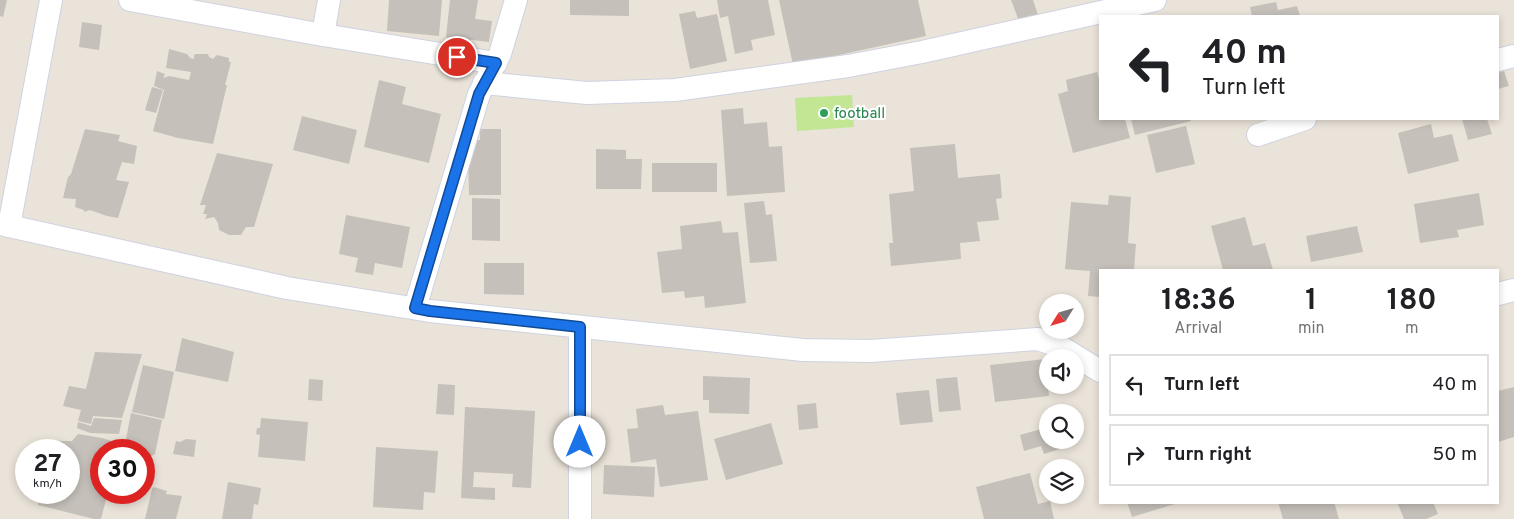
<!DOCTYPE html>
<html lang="en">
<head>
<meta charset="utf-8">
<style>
  :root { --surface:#fff; --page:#f6f6f6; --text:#202124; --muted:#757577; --line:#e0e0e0 }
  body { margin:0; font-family:Overpass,sans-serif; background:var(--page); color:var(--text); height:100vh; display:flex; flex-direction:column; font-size:19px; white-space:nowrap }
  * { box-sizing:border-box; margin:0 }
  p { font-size:16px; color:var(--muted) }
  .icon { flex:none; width:28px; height:28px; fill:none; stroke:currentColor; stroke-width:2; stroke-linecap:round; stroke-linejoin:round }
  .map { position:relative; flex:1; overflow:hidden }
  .drawer { position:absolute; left:1099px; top:269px; width:400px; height:235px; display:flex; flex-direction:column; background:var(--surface); border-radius:0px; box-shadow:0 2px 8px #0003 }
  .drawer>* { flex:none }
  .top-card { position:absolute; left:1099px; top:15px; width:400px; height:105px; border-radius:0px; box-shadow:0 2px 8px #0003; background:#fff; color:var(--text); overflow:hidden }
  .needle { width:32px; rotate:233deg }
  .fabs { position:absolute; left:1039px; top:294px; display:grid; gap:10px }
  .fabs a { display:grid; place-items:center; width:45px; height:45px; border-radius:50%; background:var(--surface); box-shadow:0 2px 8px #0003; font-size:25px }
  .speed { position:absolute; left:15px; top:439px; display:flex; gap:10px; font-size:25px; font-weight:700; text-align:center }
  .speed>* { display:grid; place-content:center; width:65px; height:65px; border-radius:50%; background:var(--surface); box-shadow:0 2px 8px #0003; line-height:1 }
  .speed small { font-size:12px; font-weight:400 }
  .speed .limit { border:8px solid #d22; background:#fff; color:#111 }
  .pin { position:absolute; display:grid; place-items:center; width:42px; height:42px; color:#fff; margin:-21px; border:2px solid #fff; border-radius:50%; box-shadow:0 1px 5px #0007 }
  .me { position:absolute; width:55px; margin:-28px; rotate:0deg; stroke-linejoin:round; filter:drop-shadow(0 0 4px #0008) }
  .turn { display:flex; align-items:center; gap:18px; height:105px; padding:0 20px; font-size:22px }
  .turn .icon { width:65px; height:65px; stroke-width:2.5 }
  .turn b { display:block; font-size:35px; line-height:42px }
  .eta { display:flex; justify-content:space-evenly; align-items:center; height:85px; text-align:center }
  .eta b { font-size:30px; font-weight:700; line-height:35px }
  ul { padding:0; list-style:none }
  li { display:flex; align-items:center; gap:15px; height:62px; margin:0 10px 8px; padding:0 10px; border:2px solid var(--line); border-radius:0px }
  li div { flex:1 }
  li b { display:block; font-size:19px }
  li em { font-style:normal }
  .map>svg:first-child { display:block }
  .pitch { fill:#c2e693 }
  .building { fill:#c5c0b9 }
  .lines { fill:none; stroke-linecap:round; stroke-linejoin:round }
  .street-casing { stroke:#cfd2e0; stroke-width:24 }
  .street { stroke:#fff; stroke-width:22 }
  .route-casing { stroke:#114b97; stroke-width:12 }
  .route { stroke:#1a73e8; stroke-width:9 }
  .leisure-dot { fill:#2e9e5b; stroke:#fff; stroke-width:2 }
  .labels { text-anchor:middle; stroke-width:4; stroke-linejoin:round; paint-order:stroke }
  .leisure-label { font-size:15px; fill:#27864d; stroke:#fff; text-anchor:start }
</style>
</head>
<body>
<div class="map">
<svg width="1514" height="519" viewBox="0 0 1514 519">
  <rect width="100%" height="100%" fill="#eae3d9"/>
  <!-- pitch -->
  <path class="pitch" d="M852,95L854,127L797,131L795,98Z"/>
  <!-- building -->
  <g class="building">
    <path d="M0,0H7L3,17L0,16Z"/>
    <path d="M389,0H442L439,36L387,31Z"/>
    <path d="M450,0H478L475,19L492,21L489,42L446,37Z"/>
    <path d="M570,0H629V16L570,15Z"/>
    <path d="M717,0H768L775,35L751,40L753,50L735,54L728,16L720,18Z"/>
    <path d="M779,0H918L926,36L793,65Z"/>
    <path d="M1011,0H1033L1038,15L1019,21Z"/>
    <path d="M1276,2L1278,10L1297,6L1300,16H1252L1250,7Z"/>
    <path d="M695,11L697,18L717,14L727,61L690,69L679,14Z"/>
    <path d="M82,22L102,25L99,50L79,47Z"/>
    <path d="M169,49L187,54L190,58L194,59V55L196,54H208L209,57L213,59L217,55L229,58V62H231L225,85H227L213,144L178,138L153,131L164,90L154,86L157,71L165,74L163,78L169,76L189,80L191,72L166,68Z"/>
    <path d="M1504,71L1509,86L1498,89V73Z"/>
    <path d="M1097,72L1100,83V119H1125L1130,138L1073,153L1058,94L1068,91L1066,80Z"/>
    <path d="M379,80L406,87L402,104L441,114L429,163L364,147Z"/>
    <path d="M152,87L163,90L156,113L145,110Z"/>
    <path d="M743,108L744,124L767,122L769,147L782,146L785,192L727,196L721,110Z"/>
    <path d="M302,116L357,130L349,164L293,150Z"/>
    <path d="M1131,119H1190L1191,121L1135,135Z"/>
    <path d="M1462,119H1487L1492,134L1468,140Z"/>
    <path d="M1431,124L1434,138L1452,134L1459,161L1408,174L1398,133Z"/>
    <path d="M1186,126L1195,164L1156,173L1147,135Z"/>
    <path d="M85,129L120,135L118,141L137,146L134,164L122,162L116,180L129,182L118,218L107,216L90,210L84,212V210L75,207L76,199L63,198L68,177L71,174Z"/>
    <path d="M480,129H501V195H469L468,140H480Z"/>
    <path d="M955,144L958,178L1000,174L1002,198L996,199L999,220L977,222L980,241L960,243L961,259L891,266L889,243H893L889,194L914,191L910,148Z"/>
    <path d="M596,149L626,150V159H642L641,189H596Z"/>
    <path d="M217,153L273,164L254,227H246L241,235H229L219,230L218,223L214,217L205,219L207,214H203L206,205H200Z"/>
    <rect x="652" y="163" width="65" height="29"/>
    <path d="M1479,193L1484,225L1457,230L1459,237L1420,243L1414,204Z"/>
    <path d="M1109,195L1131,197L1128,243L1136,244L1134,270H1100V297L1088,296L1090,271L1065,269L1071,202L1108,205Z"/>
    <path d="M472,198L500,199V241L472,240Z"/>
    <path d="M764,201L766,215L772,214L777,261L750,263L744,203Z"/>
    <path d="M346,215L410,227L402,268L375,263L373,275L355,272L358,258L339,254Z"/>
    <path d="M1245,217L1253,246L1265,243L1273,270H1223L1211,226Z"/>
    <path d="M721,221L723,233L738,232L746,303L705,308L704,296L685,298L684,291L662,293L657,252L682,249L680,226Z"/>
    <path d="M1357,226L1363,252L1311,262L1306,236Z"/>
    <path d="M484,263H524V295L484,294Z"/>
    <path d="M182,338L234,352L228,382L175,371Z"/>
    <path d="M95,352L142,354L122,418L93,416L91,424L78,421L81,410L63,406L69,386L86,389Z"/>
    <path d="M1045,359L1049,396L995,402L990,365Z"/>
    <path d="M143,365L174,372L164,419L132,412Z"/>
    <path d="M703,376L750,378L749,414L709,413V400H703Z"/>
    <path d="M957,377L961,410L939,412L936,379Z"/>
    <path d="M309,379L323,380L322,401L308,400Z"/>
    <path d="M438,384L455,385L454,415L436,414Z"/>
    <path d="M1514,387V437L1498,442V391Z"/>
    <path d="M929,390L933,422L900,425L896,393Z"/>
    <path d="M816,403L818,428L799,430L797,405Z"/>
    <path d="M663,405L665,415L698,411L708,480L660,487L656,459L631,463L627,429L638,428L636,409Z"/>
    <path d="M465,407L535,411L531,488L512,487L513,474L474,472L473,487L495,488V500L461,498Z"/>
    <path d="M131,413L162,420L155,454L150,457L144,455V450H124Z"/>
    <path d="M94,418L122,420L119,434L90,433L77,428L78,422L91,426Z"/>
    <path d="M261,418L308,422L305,461L258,457L260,435L256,434L257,428H260Z"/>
    <path d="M771,423L783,464L726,480L714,439Z"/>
    <path d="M1048,427V440H1061L1063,448L1044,454L1041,446L1024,451L1020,435Z"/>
    <path d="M78,434L102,438L118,443L116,450H101V492H108L101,519H94L38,505L42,492H69V450H55L58,441H72Z"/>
    <path d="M186,439L196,440L194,457L173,454L176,441L180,442Z"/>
    <path d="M376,447L438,451L435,493L424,492L423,510L373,507Z"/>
    <path d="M604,465L655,467L654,497L603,494Z"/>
    <path d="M1030,473L1038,504L1050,501L1054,519H984L976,487Z"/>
    <path d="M228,482L261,488L258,505L254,504L252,519H222Z"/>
    <path d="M154,487L167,491L166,494L182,496L176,519H145L152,489Z"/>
    <path d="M1127,502H1178V503L1132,517Z"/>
    <path d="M1278,502H1334L1339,519H1283Z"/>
    <path d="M1397,502H1433L1438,514L1426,519H1404Z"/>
  </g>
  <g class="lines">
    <defs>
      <g id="street">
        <path d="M130,0L323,35L496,63"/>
        <path d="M323,35L329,0"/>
        <path d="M1498,60L1514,56"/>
        <path d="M484,83L587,93L675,90L848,66L922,52L1155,0"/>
        <path d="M1258,135L1305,119"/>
        <path d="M0,224L287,288L430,311L803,350L870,351L1038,339L1061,347L1100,371"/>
        <path d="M9,226L51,0"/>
        <path d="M1498,294L1514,290"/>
        <path d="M415,308L479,94L500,54L516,0"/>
        <path d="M580,327V519"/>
      </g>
    </defs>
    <!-- street casing -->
    <use href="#street" class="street-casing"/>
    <!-- street -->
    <use href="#street" class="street"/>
  </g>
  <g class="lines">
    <defs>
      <path id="route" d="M457,57L496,63L479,94L415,308L430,311L580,327V442"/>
    </defs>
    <!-- route casing -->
    <use href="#route" class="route-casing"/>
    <!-- route -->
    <use href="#route" class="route"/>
  </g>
  <!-- markers -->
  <circle class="leisure-dot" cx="824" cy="113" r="5"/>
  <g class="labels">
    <!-- leisure labels -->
    <g class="leisure-label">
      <text x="834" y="118">football</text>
    </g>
  </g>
</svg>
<div class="fabs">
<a><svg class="needle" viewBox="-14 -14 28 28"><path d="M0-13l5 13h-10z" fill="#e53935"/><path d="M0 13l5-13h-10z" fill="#757577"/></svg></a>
<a><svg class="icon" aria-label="sound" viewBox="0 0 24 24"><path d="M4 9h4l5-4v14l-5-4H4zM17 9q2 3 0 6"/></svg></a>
<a><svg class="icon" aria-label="search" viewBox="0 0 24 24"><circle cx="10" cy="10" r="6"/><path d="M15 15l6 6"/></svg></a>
<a><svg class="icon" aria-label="layers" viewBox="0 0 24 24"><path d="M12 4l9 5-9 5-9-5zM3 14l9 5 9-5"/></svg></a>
</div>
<div class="speed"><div>27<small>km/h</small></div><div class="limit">30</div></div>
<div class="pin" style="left:457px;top:57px;background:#d93025"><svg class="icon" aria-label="arrive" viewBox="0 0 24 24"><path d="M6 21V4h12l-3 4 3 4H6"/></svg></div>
<svg class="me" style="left:580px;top:442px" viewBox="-20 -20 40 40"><circle r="19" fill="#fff"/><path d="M0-13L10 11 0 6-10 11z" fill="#1a73e8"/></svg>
<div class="top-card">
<div class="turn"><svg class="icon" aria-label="left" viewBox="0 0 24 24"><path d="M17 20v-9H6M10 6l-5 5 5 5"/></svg><div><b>40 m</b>Turn left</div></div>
</div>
<section class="drawer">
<div class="eta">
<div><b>18:36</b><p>Arrival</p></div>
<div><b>1</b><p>min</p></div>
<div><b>180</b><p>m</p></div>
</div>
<ul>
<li><svg class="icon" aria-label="left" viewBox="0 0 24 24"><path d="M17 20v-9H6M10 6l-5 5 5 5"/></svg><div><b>Turn left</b></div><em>40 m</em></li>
<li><svg class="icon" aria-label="right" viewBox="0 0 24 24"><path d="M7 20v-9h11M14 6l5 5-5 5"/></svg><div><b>Turn right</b></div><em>50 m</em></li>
</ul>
</section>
</div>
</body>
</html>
